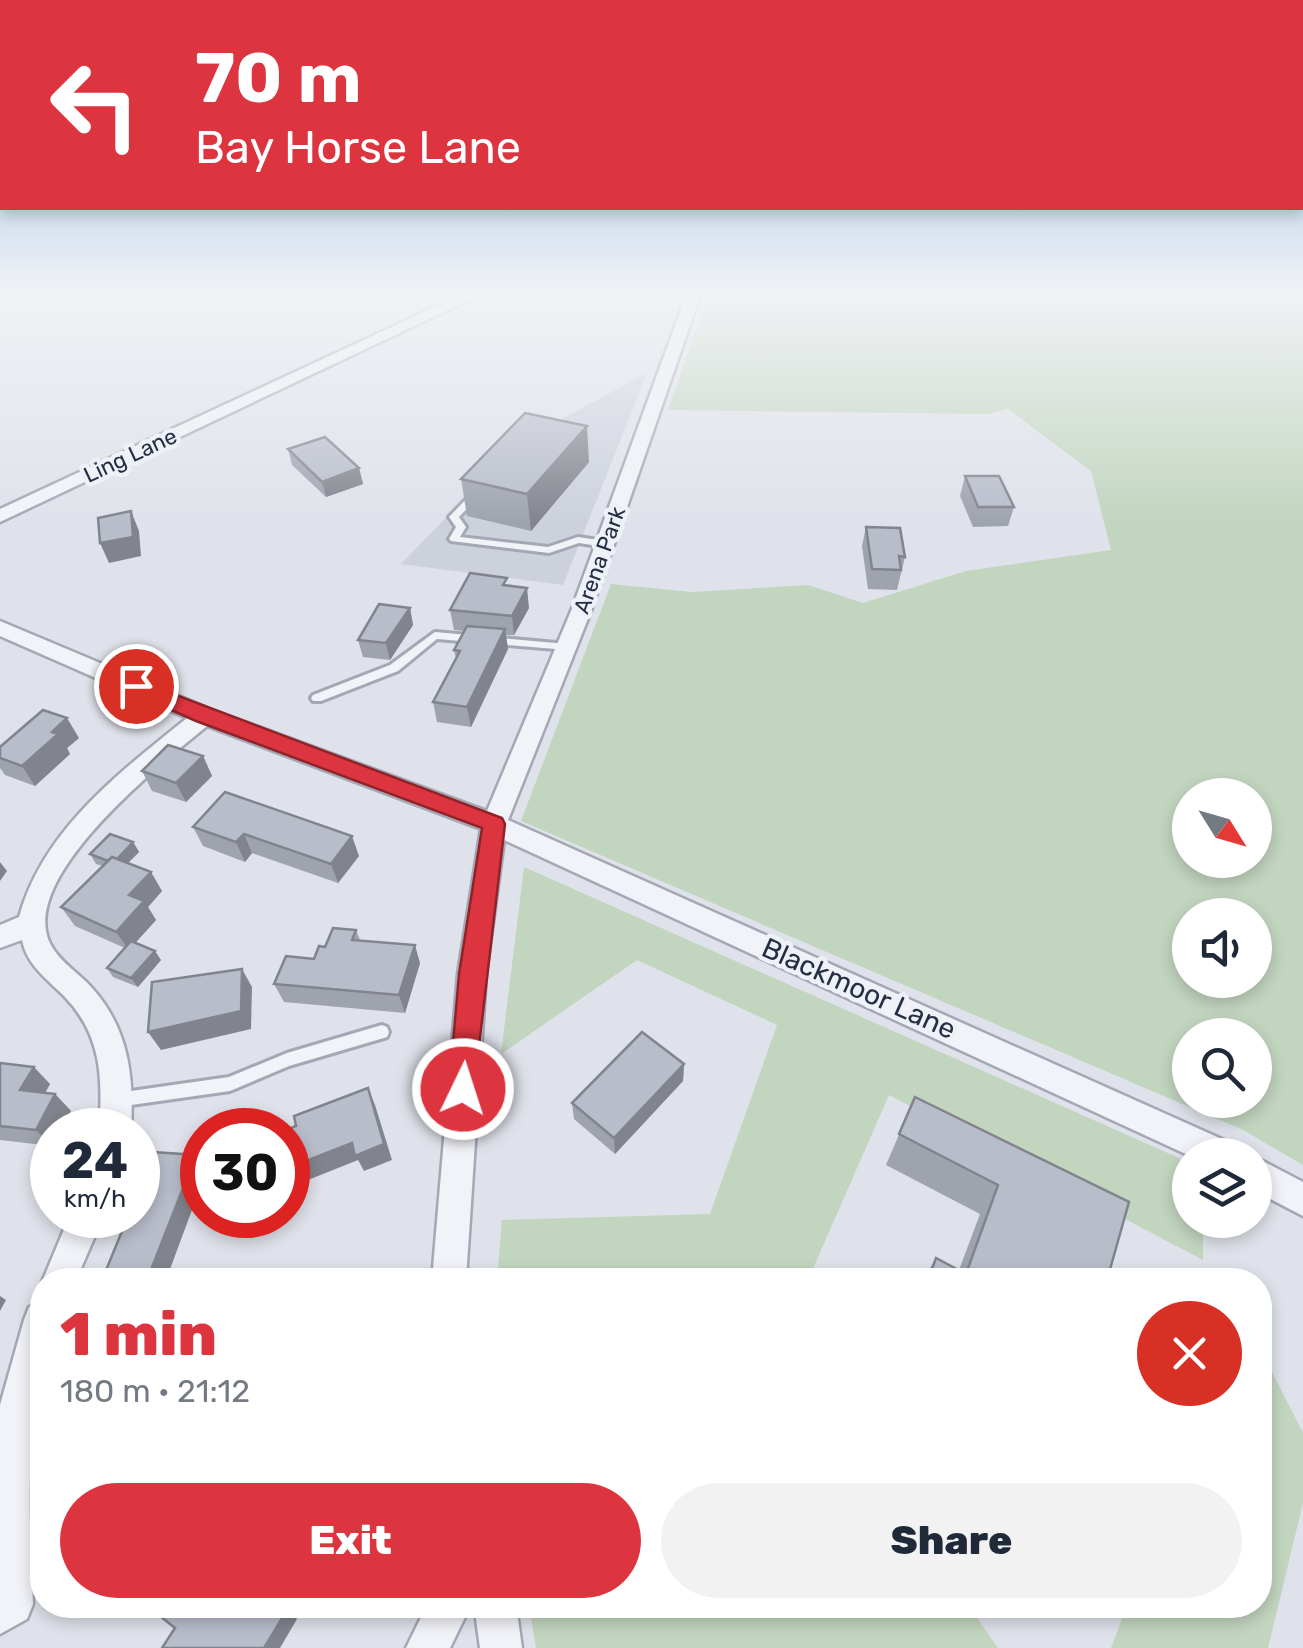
<!DOCTYPE html>
<html lang="en">
<head>
<meta charset="utf-8">
<style>
  :root { --surface:#fff; --page:#f2f2f3; --text:#1f2937; --muted:#747a83; --accent:#dd353f }
  body { margin:0; font-family:Rubik,sans-serif; background:var(--page); color:var(--text); height:100vh; display:flex; flex-direction:column; font-size:38px; white-space:nowrap }
  * { box-sizing:border-box; margin:0 }
  p { font-size:32px; color:var(--muted) }
  .icon { flex:none; width:55px; height:55px; fill:none; stroke:currentColor; stroke-width:2; stroke-linecap:round; stroke-linejoin:round }
  .map { position:relative; flex:1; overflow:hidden }
  .details { position:absolute; left:30px; top:1268px; width:1242px; height:350px; display:flex; flex-direction:column; background:var(--surface); border-radius:40px; box-shadow:0 5px 15px #0003 }
  .details>* { flex:none }
  .banner { position:absolute; left:0px; top:0px; width:1305px; height:210px; box-shadow:0 5px 15px #0003; background:#dd353f; color:#fff; overflow:hidden }
  .needle { width:65px; rotate:127deg }
  .controls { position:absolute; left:1172px; top:778px; display:grid; gap:20px }
  .controls a { display:grid; place-items:center; width:100px; height:100px; border-radius:50%; background:var(--surface); box-shadow:0 5px 15px #0003; font-size:50px }
  .speed { position:absolute; left:30px; top:1108px; display:flex; gap:20px; font-size:50px; font-weight:700; text-align:center }
  .speed>* { display:grid; place-content:center; width:130px; height:130px; border-radius:50%; background:var(--surface); box-shadow:0 5px 15px #0003; line-height:1 }
  .speed small { font-size:25px; font-weight:400 }
  .speed .limit { border:15px solid #d22; background:#fff; color:#111 }
  .pin { position:absolute; display:grid; place-items:center; width:85px; height:85px; color:#fff; margin:-42px; border:5px solid #fff; border-radius:50%; box-shadow:0 2px 10px #0007 }
  .me { position:absolute; width:110px; margin:-55px; rotate:4deg; stroke-linejoin:round; filter:drop-shadow(0 0 8px #0008) }
  .turn { display:flex; align-items:center; gap:35px; height:210px; padding:0 30px; font-size:45px }
  .turn .icon { width:130px; height:130px; stroke-width:2.5 }
  .turn b { display:block; font-size:70px; line-height:85px }
  .round { display:grid; place-items:center; flex:none; width:105px; height:105px; border-radius:52px; background:var(--page) }
  .headline { display:flex; align-items:center; justify-content:space-between; height:170px; padding:0 30px }
  h1 { font-size:60px; font-weight:800; line-height:75px; color:var(--accent) }
  .button { display:flex; gap:20px; margin-top:auto; padding:20px 30px }
  .button a { flex:1; height:115px; border-radius:60px; background:var(--accent); color:#fff; font-size:40px; font-weight:800; line-height:115px; text-align:center }
  .button a+a { background:var(--page); color:var(--text) }
  .map>svg:first-child { display:block }
  .built { fill:#ccd1dc }
  .green { fill:#c2d5bf; fill-rule:evenodd }
  .lines { fill:none; stroke-linecap:round; stroke-linejoin:round }
  .lane-casing { stroke:#a4a8b5; stroke-width:6 }
  .street-casing { stroke:#a4a8b5; stroke-width:5 }
  .lane { fill:#f2f3f8; fill-rule:evenodd }
  .street { fill:#f2f3f8; fill-rule:evenodd }
  .wall { fill:#9ea3ae }
  .shaded-wall { fill:#81848d }
  .building { fill:#b8bdca; stroke:#81848d; stroke-width:2.5 }
  .route { fill:#dd353f; stroke:#902229; stroke-width:2.5 }
  .labels { text-anchor:middle; stroke-width:9; stroke-linejoin:round; paint-order:stroke }
  .far-street-label { font-size:22px; fill:#262e43; stroke:#eef1f7 }
  .street-label { font-size:28px; fill:#262e43; stroke:#eef1f7 }
</style>
</head>
<body>
<div class="map">
<svg width="1303" height="1648" viewBox="0 0 1303 1648">
  <rect width="100%" height="100%" fill="#dfe2ea"/>
  <!-- built -->
  <path class="built" d="M647,373L563,585L401,564L521,441Z"/>
  <!-- green -->
  <g class="green">
    <path d="M709,293H1303V1165L1243,1130L521,821L611,584L692,592L808,585L863,603L966,571L1111,550L1091,471L1008,409L988,414L668,410ZM1255,795V860H1190V795ZM1255,915V980H1190V915ZM1255,1035V1100H1190V1035Z"/>
    <path d="M524,867L1179,1158L1190,1173V1220H1203V1260L889,1095L808,1280H497L502,1220L710,1214L777,1025L637,960L501,1054Z"/>
    <path d="M1260,1348L1303,1433V1503L1268,1648H1111L1127,1605H1260Z"/>
    <path d="M529,1605H968L998,1648H536Z"/>
  </g>
  <g class="lines">
    <defs>
      <g id="lane">
        <path d="M477,490L482,493L459,517L466,527L460,537L548,547L578,537L605,541L610,544L605,547L579,543L549,553L451,541L449,539L456,527L449,517L474,491Z"/>
        <path d="M435,632L567,644L572,647L567,650L437,639L398,671L321,701H313L311,698L313,695L390,665Z"/>
        <path d="M382,1025L387,1027L389,1032L387,1037L289,1066L230,1091L117,1107L112,1105L109,1100L112,1095L117,1093L229,1077L287,1053Z"/>
      </g>
      <g id="street">
        <path d="M465,293H484L0,522V509Z"/>
        <path d="M687,293H701L591,611L508,820L1233,1144L1238,1155L1190,1156L504,840L486,974L466,1280H432L458,974L481,829L207,726C164,762 7,884 54,950C64,965 81,975 92,988C129,1029 134,1077 131,1130H99C103,1079 102,1035 64,996C47,979 27,965 22,940L0,948V925L19,917C43,830 119,773 187,718L0,636V621L212,710L487,811L571,611Z"/>
        <path d="M1255,1157L1303,1182V1216L1255,1191Z"/>
        <path d="M70,1215H104L76,1280L42,1282Z"/>
        <path d="M42,1302C46,1354 35,1404 31,1456C28,1505 31,1555 33,1604L27,1619L0,1634V1405L24,1320L29,1307Z"/>
        <path d="M427,1605H471L450,1648H406Z"/>
        <path d="M474,1605H516L522,1648H480Z"/>
      </g>
    </defs>
    <!-- lane casing -->
    <use href="#lane" class="lane-casing"/>
    <!-- street casing -->
    <use href="#street" class="street-casing"/>
    <!-- lane -->
    <use href="#lane" class="lane"/>
    <!-- street -->
    <use href="#street" class="street"/>
  </g>
  <!-- wall -->
  <g class="wall">
    <path d="M288,449L359,468L363,484L326,497L292,465Z"/>
    <path d="M589,462L531,531L467,516L461,479Z"/>
    <path d="M965,476L1014,507L1008,526L973,527L960,496Z"/>
    <path d="M866,527L905,557L897,590L868,589L862,546Z"/>
    <path d="M508,586L529,608L514,635H506L508,649L471,727L437,722L433,702L456,658L454,650L464,631L454,630L450,610Z"/>
    <path d="M410,608L413,625L390,660L363,657L358,640Z"/>
    <path d="M79,738L67,748L70,754L35,786L5,775L0,768V747Z"/>
    <path d="M203,756L212,776L186,802L152,791L142,771Z"/>
    <path d="M225,792L359,856L338,883L252,853L245,862L203,846L193,827Z"/>
    <path d="M133,842L139,852L128,863L162,891L148,907L156,920L135,943L161,960L138,987L113,977L107,968L125,948L75,926L61,907L103,866L96,864L90,854Z"/>
    <path d="M356,930L360,940L420,963L405,1013L284,1002L274,984L314,959L325,947Z"/>
    <path d="M0,1063L50,1084L45,1093L55,1094L71,1111L52,1130V1146L0,1140Z"/>
    <path d="M684,1064L683,1081L615,1154L574,1119L572,1103Z"/>
    <path d="M915,1097L1107,1280H923L936,1258L959,1270L980,1214L886,1165Z"/>
  </g>
  <!-- shaded-wall -->
  <g class="shaded-wall">
    <path d="M587,426L589,462L531,531L527,494Z"/>
    <path d="M359,468L363,484L326,497L322,482Z"/>
    <path d="M131,511L139,531L141,556L109,563L100,543Z"/>
    <path d="M527,588L529,608L514,635L512,616Z"/>
    <path d="M410,608L413,625L390,660L386,643Z"/>
    <path d="M505,629L508,649L471,727L467,707Z"/>
    <path d="M67,718L79,738L67,748L70,754L35,786L22,766L52,732Z"/>
    <path d="M203,756L212,776L186,802L176,783Z"/>
    <path d="M244,834L252,853L245,862L236,842Z"/>
    <path d="M352,836L359,856L338,883L331,864Z"/>
    <path d="M133,842L139,852L119,872L113,863Z"/>
    <path d="M0,862L7,871L0,881Z"/>
    <path d="M151,872L162,891L148,907L156,920L129,950L116,932L129,895Z"/>
    <path d="M415,945L420,963L405,1013L399,995Z"/>
    <path d="M155,951L161,960L138,987L131,978Z"/>
    <path d="M242,969L252,987L251,1029L161,1050L148,1032Z"/>
    <path d="M684,1064L683,1081L615,1154L614,1138Z"/>
    <path d="M34,1067L50,1084L37,1107L20,1090Z"/>
    <path d="M368,1088L375,1105L392,1160L364,1171L358,1160L288,1188V1168Z"/>
    <path d="M55,1094L71,1111L61,1130H52V1146L36,1130Z"/>
    <path d="M196,1155L202,1164V1183L166,1280H147Z"/>
    <path d="M0,1296L6,1300L0,1311Z"/>
    <path d="M270,1605H279L297,1619L280,1648H264Z"/>
  </g>
  <!-- building -->
  <g class="building">
    <path d="M525,413L587,426L527,494L461,479Z"/>
    <path d="M325,437L359,468L322,482L288,449Z"/>
    <path d="M965,476H999L1014,507H978Z"/>
    <path d="M131,511L133,537L100,543L98,518Z"/>
    <path d="M866,527L900,528L905,557L899,556L901,570L872,569Z"/>
    <path d="M470,573L507,578L503,585L527,588L512,616L450,610Z"/>
    <path d="M379,604L410,608L386,643L358,640Z"/>
    <path d="M467,626L505,629L467,707L433,702L460,651L454,650Z"/>
    <path d="M43,710L67,718L52,732L58,734L22,766L0,758V747Z"/>
    <path d="M168,745L203,756L176,783L142,771Z"/>
    <path d="M225,792L352,836L331,864L244,834L236,842L193,827Z"/>
    <path d="M110,834L133,842L117,859L112,857L108,861L90,854Z"/>
    <path d="M112,857L151,872L129,895L144,901L116,932L61,907Z"/>
    <path d="M333,928L356,930L352,940L415,945L399,995L274,984L286,956L314,959L319,946L325,947Z"/>
    <path d="M131,941L155,951L131,978L107,968Z"/>
    <path d="M242,969L241,1011L148,1032L152,982Z"/>
    <path d="M642,1032L684,1064L614,1138L572,1103Z"/>
    <path d="M0,1063L34,1067L20,1090L55,1094L36,1130L0,1126Z"/>
    <path d="M368,1088L384,1144L355,1156L352,1143L288,1168V1130H286L296,1126L294,1116Z"/>
    <path d="M915,1097L1129,1202L1107,1280H928L936,1258L966,1274L998,1185L899,1134Z"/>
    <path d="M138,1151L196,1155L147,1280H86L89,1274L104,1275L125,1224H119L123,1215H138Z"/>
    <path d="M168,1605H270L284,1615L264,1648H162L175,1628L160,1616Z"/>
  </g>
  <!-- sky -->
  <linearGradient id="sky" x2="0" y2="1"><stop stop-color="#87b1de"/><stop offset="0.56" stop-color="#f1f2f6"/><stop offset="1" stop-color="#f1f2f6" stop-opacity="0"/></linearGradient>
  <rect width="1303" height="524" fill="url(#sky)"/>
  <!-- route -->
  <path class="route" d="M136,680L502,818L505,824L473,1098L463,1102L453,1098L449,1089L459,974L482,828L196,721L128,691V682Z"/>
  <g class="labels">
    <!-- far-street labels -->
    <g class="far-street-label">
      <text transform="translate(130 455) rotate(-25)" y="8">Ling Lane</text>
      <text transform="translate(599 560) rotate(-70)" y="8">Arena Park</text>
    </g>
    <!-- street labels -->
    <g class="street-label">
      <text transform="translate(859 988) rotate(24)" y="10">Blackmoor Lane</text>
    </g>
  </g>
</svg>
<div class="controls">
<a><svg class="needle" viewBox="-14 -14 28 28"><path d="M0-13l5 13h-10z" fill="#e53935"/><path d="M0 13l5-13h-10z" fill="#747a83"/></svg></a>
<a><svg class="icon" aria-label="sound" viewBox="0 0 24 24"><path d="M4 9h4l5-4v14l-5-4H4zM17 9q2 3 0 6"/></svg></a>
<a><svg class="icon" aria-label="search" viewBox="0 0 24 24"><circle cx="10" cy="10" r="6"/><path d="M15 15l6 6"/></svg></a>
<a><svg class="icon" aria-label="layers" viewBox="0 0 24 24"><path d="M12 4l9 5-9 5-9-5zM3 14l9 5 9-5"/></svg></a>
</div>
<div class="speed"><div>24<small>km/h</small></div><div class="limit">30</div></div>
<div class="pin" style="left:136px;top:686px;background:#d93025"><svg class="icon" aria-label="arrive" viewBox="0 0 24 24"><path d="M6 21V4h12l-3 4 3 4H6"/></svg></div>
<svg class="me" style="left:463px;top:1089px" viewBox="-20 -20 40 40"><circle r="17" fill="#dd353f" stroke="#fff" stroke-width="3"/><path d="M0-11L8 9 0 5-8 9z" fill="#fff"/></svg>
<div class="banner">
<div class="turn"><svg class="icon" aria-label="left" viewBox="0 0 24 24"><path d="M17 20v-9H6M10 6l-5 5 5 5"/></svg><div><b>70 m</b>Bay Horse Lane</div></div>
</div>
<section class="details">
<div class="headline"><div><h1>1 min</h1><p>180 m · 21:12</p></div><a class="round" style="background:#d93025;color:#fff"><svg class="icon" aria-label="close" viewBox="0 0 24 24"><path d="M6 6l12 12M18 6L6 18"/></svg></a></div>
<div class="button"><a>Exit</a><a>Share</a></div>
</section>
</div>
</body>
</html>
